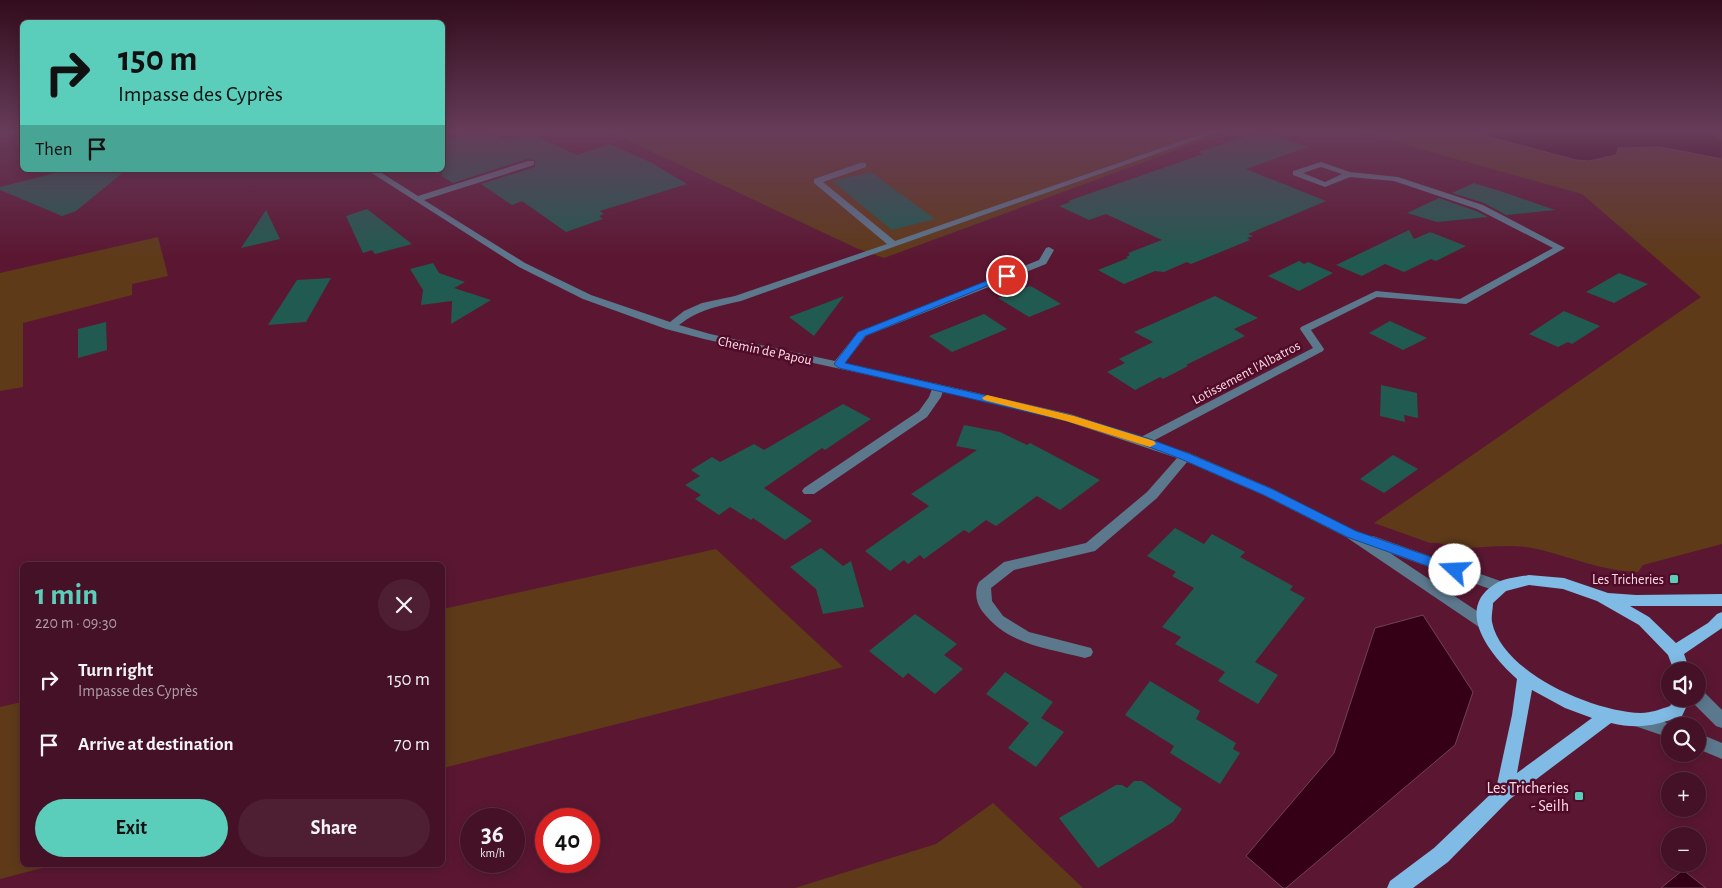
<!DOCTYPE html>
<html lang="en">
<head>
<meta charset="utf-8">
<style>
  :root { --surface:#441126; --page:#4e1f32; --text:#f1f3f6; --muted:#af9da7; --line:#5c3143; --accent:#5bcebb }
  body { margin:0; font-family:"Alegreya Sans",sans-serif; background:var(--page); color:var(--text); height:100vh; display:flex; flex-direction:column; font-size:19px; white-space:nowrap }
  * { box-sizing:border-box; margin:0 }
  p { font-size:16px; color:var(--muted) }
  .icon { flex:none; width:28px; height:28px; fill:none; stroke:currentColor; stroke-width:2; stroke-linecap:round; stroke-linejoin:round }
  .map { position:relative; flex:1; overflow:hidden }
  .panel { position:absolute; left:20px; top:562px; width:425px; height:305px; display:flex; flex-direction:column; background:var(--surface); border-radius:8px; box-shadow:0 2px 12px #0003,0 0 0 1px var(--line) }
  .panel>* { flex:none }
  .banner { position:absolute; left:20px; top:20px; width:425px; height:152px; border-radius:8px; box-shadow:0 2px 12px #0003,0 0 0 1px var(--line); background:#5bcebb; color:#111; overflow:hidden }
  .tools { position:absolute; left:1661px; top:662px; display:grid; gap:10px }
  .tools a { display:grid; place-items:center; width:45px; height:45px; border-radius:50%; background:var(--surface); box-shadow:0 2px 12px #0003,0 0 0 1px var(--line); font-size:25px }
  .speed { position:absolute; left:460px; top:808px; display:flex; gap:10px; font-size:25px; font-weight:700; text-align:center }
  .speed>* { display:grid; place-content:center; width:65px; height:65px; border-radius:50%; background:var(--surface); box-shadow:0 2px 12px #0003,0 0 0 1px var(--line); line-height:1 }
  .speed small { font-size:12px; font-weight:400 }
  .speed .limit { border:8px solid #d22; background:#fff; color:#111 }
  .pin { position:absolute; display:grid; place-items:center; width:42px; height:42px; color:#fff; margin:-21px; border:2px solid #fff; border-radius:50%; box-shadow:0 1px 5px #0007 }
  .me { position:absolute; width:55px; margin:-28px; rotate:290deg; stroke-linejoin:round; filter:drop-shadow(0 0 4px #0008) }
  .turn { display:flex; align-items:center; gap:18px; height:105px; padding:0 15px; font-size:22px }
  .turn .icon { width:65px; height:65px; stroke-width:2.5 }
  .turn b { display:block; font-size:35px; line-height:42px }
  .then { display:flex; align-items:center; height:48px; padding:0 15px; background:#0003; gap:10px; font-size:19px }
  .round { display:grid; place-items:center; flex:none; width:52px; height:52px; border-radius:26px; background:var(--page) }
  .summary { display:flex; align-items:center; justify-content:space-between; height:85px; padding:0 15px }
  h1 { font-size:30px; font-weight:700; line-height:38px; color:var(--accent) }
  .button { display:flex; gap:10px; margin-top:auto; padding:10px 15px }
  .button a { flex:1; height:58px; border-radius:30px; background:var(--accent); color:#111; font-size:20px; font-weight:700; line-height:58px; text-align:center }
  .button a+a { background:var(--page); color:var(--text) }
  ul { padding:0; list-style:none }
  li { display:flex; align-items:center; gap:15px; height:65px; padding:0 15px }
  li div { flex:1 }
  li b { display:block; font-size:19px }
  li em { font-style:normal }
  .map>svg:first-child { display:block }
  .green { fill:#5e3a19 }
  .water { fill:#350016; stroke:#714154 }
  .building { fill:#215a50 }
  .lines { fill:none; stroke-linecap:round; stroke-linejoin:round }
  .minor { fill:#5c788d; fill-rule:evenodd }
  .major { fill:#80bbe5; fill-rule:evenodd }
  .route { fill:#1a73e8; stroke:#114b97 }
  .slow { fill:#f59e0b }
  .poi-dot { fill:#5bcebb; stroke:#4f0b28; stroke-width:2 }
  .labels { text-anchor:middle; stroke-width:5; stroke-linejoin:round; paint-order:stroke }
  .street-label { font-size:14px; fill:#fddae3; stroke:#4f0b28 }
  .poi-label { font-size:14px; fill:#fddae3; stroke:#4f0b28; text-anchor:end }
  .near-poi-label { font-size:16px; fill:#fddae3; stroke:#4f0b28; text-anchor:end }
</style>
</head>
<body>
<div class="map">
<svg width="1722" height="888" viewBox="0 0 1722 888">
  <rect width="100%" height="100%" fill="#5b1732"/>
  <!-- green -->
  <g class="green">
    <path d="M610,132H1226L884,258L856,248Z"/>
    <path d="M1359,132H1722V544L1643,565L1638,572C1602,571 1571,557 1537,549C1512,543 1486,548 1460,548C1450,548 1441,541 1430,543L1374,523L1701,297L1582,194Z"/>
    <path d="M158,237L168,276L132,284V295L23,323V387L0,391V273Z"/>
    <path d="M716,549L843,667L443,768V609Z"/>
    <path d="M22,702V865H54L0,879V707Z"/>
    <path d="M993,803L1083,888H795L936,844Z"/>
  </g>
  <!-- water -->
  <g class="water">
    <path d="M1471,132H1711L1722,141V159L1660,147L1618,148L1616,155L1589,161L1576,160Z"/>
    <path d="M1423,615L1473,692L1455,745L1286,888H1283L1246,856L1334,753L1375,628Z"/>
    <path d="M1683,870L1706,888H1661Z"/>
  </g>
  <!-- building -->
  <g class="building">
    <path d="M471,132H490L506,140L530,133L577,155L610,144L652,163L687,184L600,211L604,214L599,216L603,219L566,232L522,201L512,205L481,184L535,167V160L527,159L453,183L442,176V141Z"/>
    <path d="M1257,132H1267L1308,147L1246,169L1326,201L1248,234L1253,236L1247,238L1250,240L1191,264L1187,262L1164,272L1155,271L1124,284L1098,270L1128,258L1126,257L1130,255L1128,253L1162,240L1106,214L1089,220L1059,206L1070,202L1068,201L1203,154L1198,152Z"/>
    <path d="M67,170H126L76,211L62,216L0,190V187Z"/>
    <path d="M871,172L935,219L892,230L832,181Z"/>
    <path d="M1474,183L1503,192L1555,210L1506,215L1484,203L1452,193Z"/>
    <path d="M1439,198L1476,211L1488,217L1437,222L1407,213Z"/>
    <path d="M367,209L412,244L375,254L372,250L363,253L346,216Z"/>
    <path d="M266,210L280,239L241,248Z"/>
    <path d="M1409,230L1414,239L1430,232L1466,246L1436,261L1431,259L1404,272L1385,264L1362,276L1336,265Z"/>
    <path d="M1299,261L1304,264L1308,262L1333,273L1299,291L1268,276Z"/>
    <path d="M433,263L439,273L465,282L454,288L491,300L451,324L452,301L421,305L423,290L410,269Z"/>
    <path d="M1619,273L1648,284L1614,303L1586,292Z"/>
    <path d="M331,278L306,322L268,325L297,280Z"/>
    <path d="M1030,286L1036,289L1061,304L1029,317L998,298Z"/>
    <path d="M844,296L814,336L789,317Z"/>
    <path d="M1215,296L1258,318L1234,329L1245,336L1186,365L1188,366L1163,379L1160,377L1135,390L1107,372L1125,363L1119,359L1153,342L1134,332Z"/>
    <path d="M1564,311L1600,326L1572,344L1568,342L1558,347L1529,334Z"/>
    <path d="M984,314L1007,329L952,352L929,336Z"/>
    <path d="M1390,321L1427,338L1403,350L1369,333Z"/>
    <path d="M106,322L107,350L78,358V329Z"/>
    <path d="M1381,385L1417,393L1418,418L1404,415L1405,422L1380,416Z"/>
    <path d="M843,404L871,419L825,450L822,448L764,488L812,521L785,540L753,518L751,520L730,507L719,515L695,499L701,495L685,485L700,476L691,470L712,457L720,462L754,444L764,450Z"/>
    <path d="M964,425L1000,432L1027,445L1030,443L1100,480L1060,510L1037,496L996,526L986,520L969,533L964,530L924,559L920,555L908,564L904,560L890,571L865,551L929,506L911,494L977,450L956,446Z"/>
    <path d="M1393,455L1418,469L1384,493L1360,479Z"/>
    <path d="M1175,528L1204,544L1212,534L1245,552L1240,557L1293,586L1290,590L1305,598L1255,662L1278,675L1258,704L1218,681L1225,672L1175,644L1181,637L1162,627L1194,588L1172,576L1176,572L1147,556Z"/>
    <path d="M821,548L843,566L851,561L864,607L823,614L816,589L790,567Z"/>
    <path d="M915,614L957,644L944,655L963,669L935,694L908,673L903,678L869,651Z"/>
    <path d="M1005,672L1053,702L1041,718L1064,732L1036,767L1008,748L1029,723L986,694Z"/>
    <path d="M1150,681L1200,711L1196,719L1236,743L1233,749L1240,753L1220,784L1170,753L1174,746L1125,715Z"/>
    <path d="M1134,781H1142L1182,809L1173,822L1098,868L1059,818L1116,785H1122L1127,788Z"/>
  </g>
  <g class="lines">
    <!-- minor -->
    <g class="minor">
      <path d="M1207,132H1218L741,301C716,307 700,309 679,325L710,334L835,361L858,332L1039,260L1046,248L1049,247L1054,250L1046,264L866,336L845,363L1070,414L1141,437L1313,348L1300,329L1301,327L1376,291L1460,299L1553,248L1477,209L1394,181L1350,177L1325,187L1293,175V171L1321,162L1350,172L1398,177L1483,205L1565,248L1466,304L1377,297L1311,330L1324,349L1323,351L1153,441L1189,453L1273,489L1364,536H1373L1506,583L1508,587L1506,591L1501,593L1390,553L1489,619L1492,623L1489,627L1484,629L1479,627L1346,537L1263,495L1187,462L1157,498L1095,551L1014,570L991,588L992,601L1003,616L1029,632L1091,648L1093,652L1091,656L1085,658C1046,648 1008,645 982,611C976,603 974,591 979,582L1004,562L1086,543L1147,492L1177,458L1066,421L943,391L941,397L927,417L814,494H804L802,491L804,488L919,411L929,397L932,389L704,339L666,329L583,299L519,267L367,170H377L418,196L528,161H534V165L424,200L525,263L591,295L670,322L684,311L702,303L735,296L887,244L814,183V179L860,163H866V167L823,182L895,241ZM1321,167L1342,174L1325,182L1303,173Z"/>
      <path d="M1698,690L1704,692L1722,710V728L1716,726L1692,702L1691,699H1698Z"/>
      <path d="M1641,714L1676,726H1670V738L1635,726L1632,721L1635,716Z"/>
      <path d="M1698,733L1722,743V759L1698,749Z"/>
    </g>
    <!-- major -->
    <path class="major" d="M1529,575L1564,578L1608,593L1636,595L1722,594V606H1630L1649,617L1676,643L1708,623L1717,614L1722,612V628L1684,654L1690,671H1674L1668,655L1639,625L1597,601L1563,589L1529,585L1506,591L1493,603C1493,609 1491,616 1492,622C1502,673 1594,712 1641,713C1651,713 1661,709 1670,706L1674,699H1690L1682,716C1656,725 1639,730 1611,723L1510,799L1448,862L1413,888H1387L1390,881L1434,848L1496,789L1512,715L1517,679C1492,657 1453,610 1495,584C1504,578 1519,577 1529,575ZM1532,690L1565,708L1592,718L1517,773Z"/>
  </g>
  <!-- sky -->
  <linearGradient id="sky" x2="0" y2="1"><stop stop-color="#320d1c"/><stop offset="0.51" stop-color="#663c5a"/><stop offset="1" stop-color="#663c5a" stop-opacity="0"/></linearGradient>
  <rect width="1722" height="257" fill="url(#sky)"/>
  <!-- route -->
  <path class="route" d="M1004,274H1007L1011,276L865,336L845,363L1070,415L1147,438L1190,454L1272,489L1356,531L1460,567L1462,570L1460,574H1450L1347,537L1264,495L1181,459L1139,443L1067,421L839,368L834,364L858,332Z"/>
  <!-- slow -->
  <path class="slow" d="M987,395L1074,416L1154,441L1156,444L1150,447L1066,421L984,400L982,398Z"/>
  <!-- markers -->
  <g class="poi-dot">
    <rect x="1669" y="574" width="10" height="10" rx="2.5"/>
    <rect x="1574" y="791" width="10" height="10" rx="2.5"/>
  </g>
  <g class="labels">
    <!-- street labels -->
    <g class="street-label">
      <text transform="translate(765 350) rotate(12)" y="5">Chemin de Papou</text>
      <text transform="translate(1246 372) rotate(-28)" y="5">Lotissement l'Albatros</text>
    </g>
    <!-- poi labels -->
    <g class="poi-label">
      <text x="1664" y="584">Les Tricheries</text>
    </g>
    <!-- near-poi labels -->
    <g class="near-poi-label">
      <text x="1569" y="793">Les Tricheries<tspan x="1569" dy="18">- Seilh</tspan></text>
    </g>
  </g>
</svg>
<div class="tools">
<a><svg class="icon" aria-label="sound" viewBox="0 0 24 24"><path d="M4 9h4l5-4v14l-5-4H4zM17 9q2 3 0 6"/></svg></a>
<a><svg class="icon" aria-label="search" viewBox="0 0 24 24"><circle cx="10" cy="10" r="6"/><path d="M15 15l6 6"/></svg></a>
<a>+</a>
<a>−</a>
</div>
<div class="speed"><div>36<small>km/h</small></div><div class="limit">40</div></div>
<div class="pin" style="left:1007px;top:276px;background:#d93025"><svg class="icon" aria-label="arrive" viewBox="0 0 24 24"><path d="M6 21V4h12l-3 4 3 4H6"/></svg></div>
<svg class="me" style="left:1455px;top:570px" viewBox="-20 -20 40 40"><circle r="19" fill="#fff"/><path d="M0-13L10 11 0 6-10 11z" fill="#1a73e8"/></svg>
<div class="banner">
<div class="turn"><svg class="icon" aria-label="right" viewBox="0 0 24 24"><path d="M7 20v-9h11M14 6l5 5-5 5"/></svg><div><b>150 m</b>Impasse des Cyprès</div></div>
<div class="then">Then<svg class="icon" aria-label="arrive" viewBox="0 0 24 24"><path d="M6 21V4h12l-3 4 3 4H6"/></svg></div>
</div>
<section class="panel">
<div class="summary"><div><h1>1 min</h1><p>220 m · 09:30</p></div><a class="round"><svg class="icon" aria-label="close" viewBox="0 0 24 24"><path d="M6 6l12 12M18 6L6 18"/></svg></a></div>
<ul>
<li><svg class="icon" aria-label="right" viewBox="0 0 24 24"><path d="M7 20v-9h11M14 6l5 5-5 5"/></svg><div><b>Turn right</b><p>Impasse des Cyprès</p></div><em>150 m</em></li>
<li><svg class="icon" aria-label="arrive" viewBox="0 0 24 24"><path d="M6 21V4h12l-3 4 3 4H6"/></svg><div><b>Arrive at destination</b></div><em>70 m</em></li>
</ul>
<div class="button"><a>Exit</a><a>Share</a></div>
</section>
</div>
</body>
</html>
